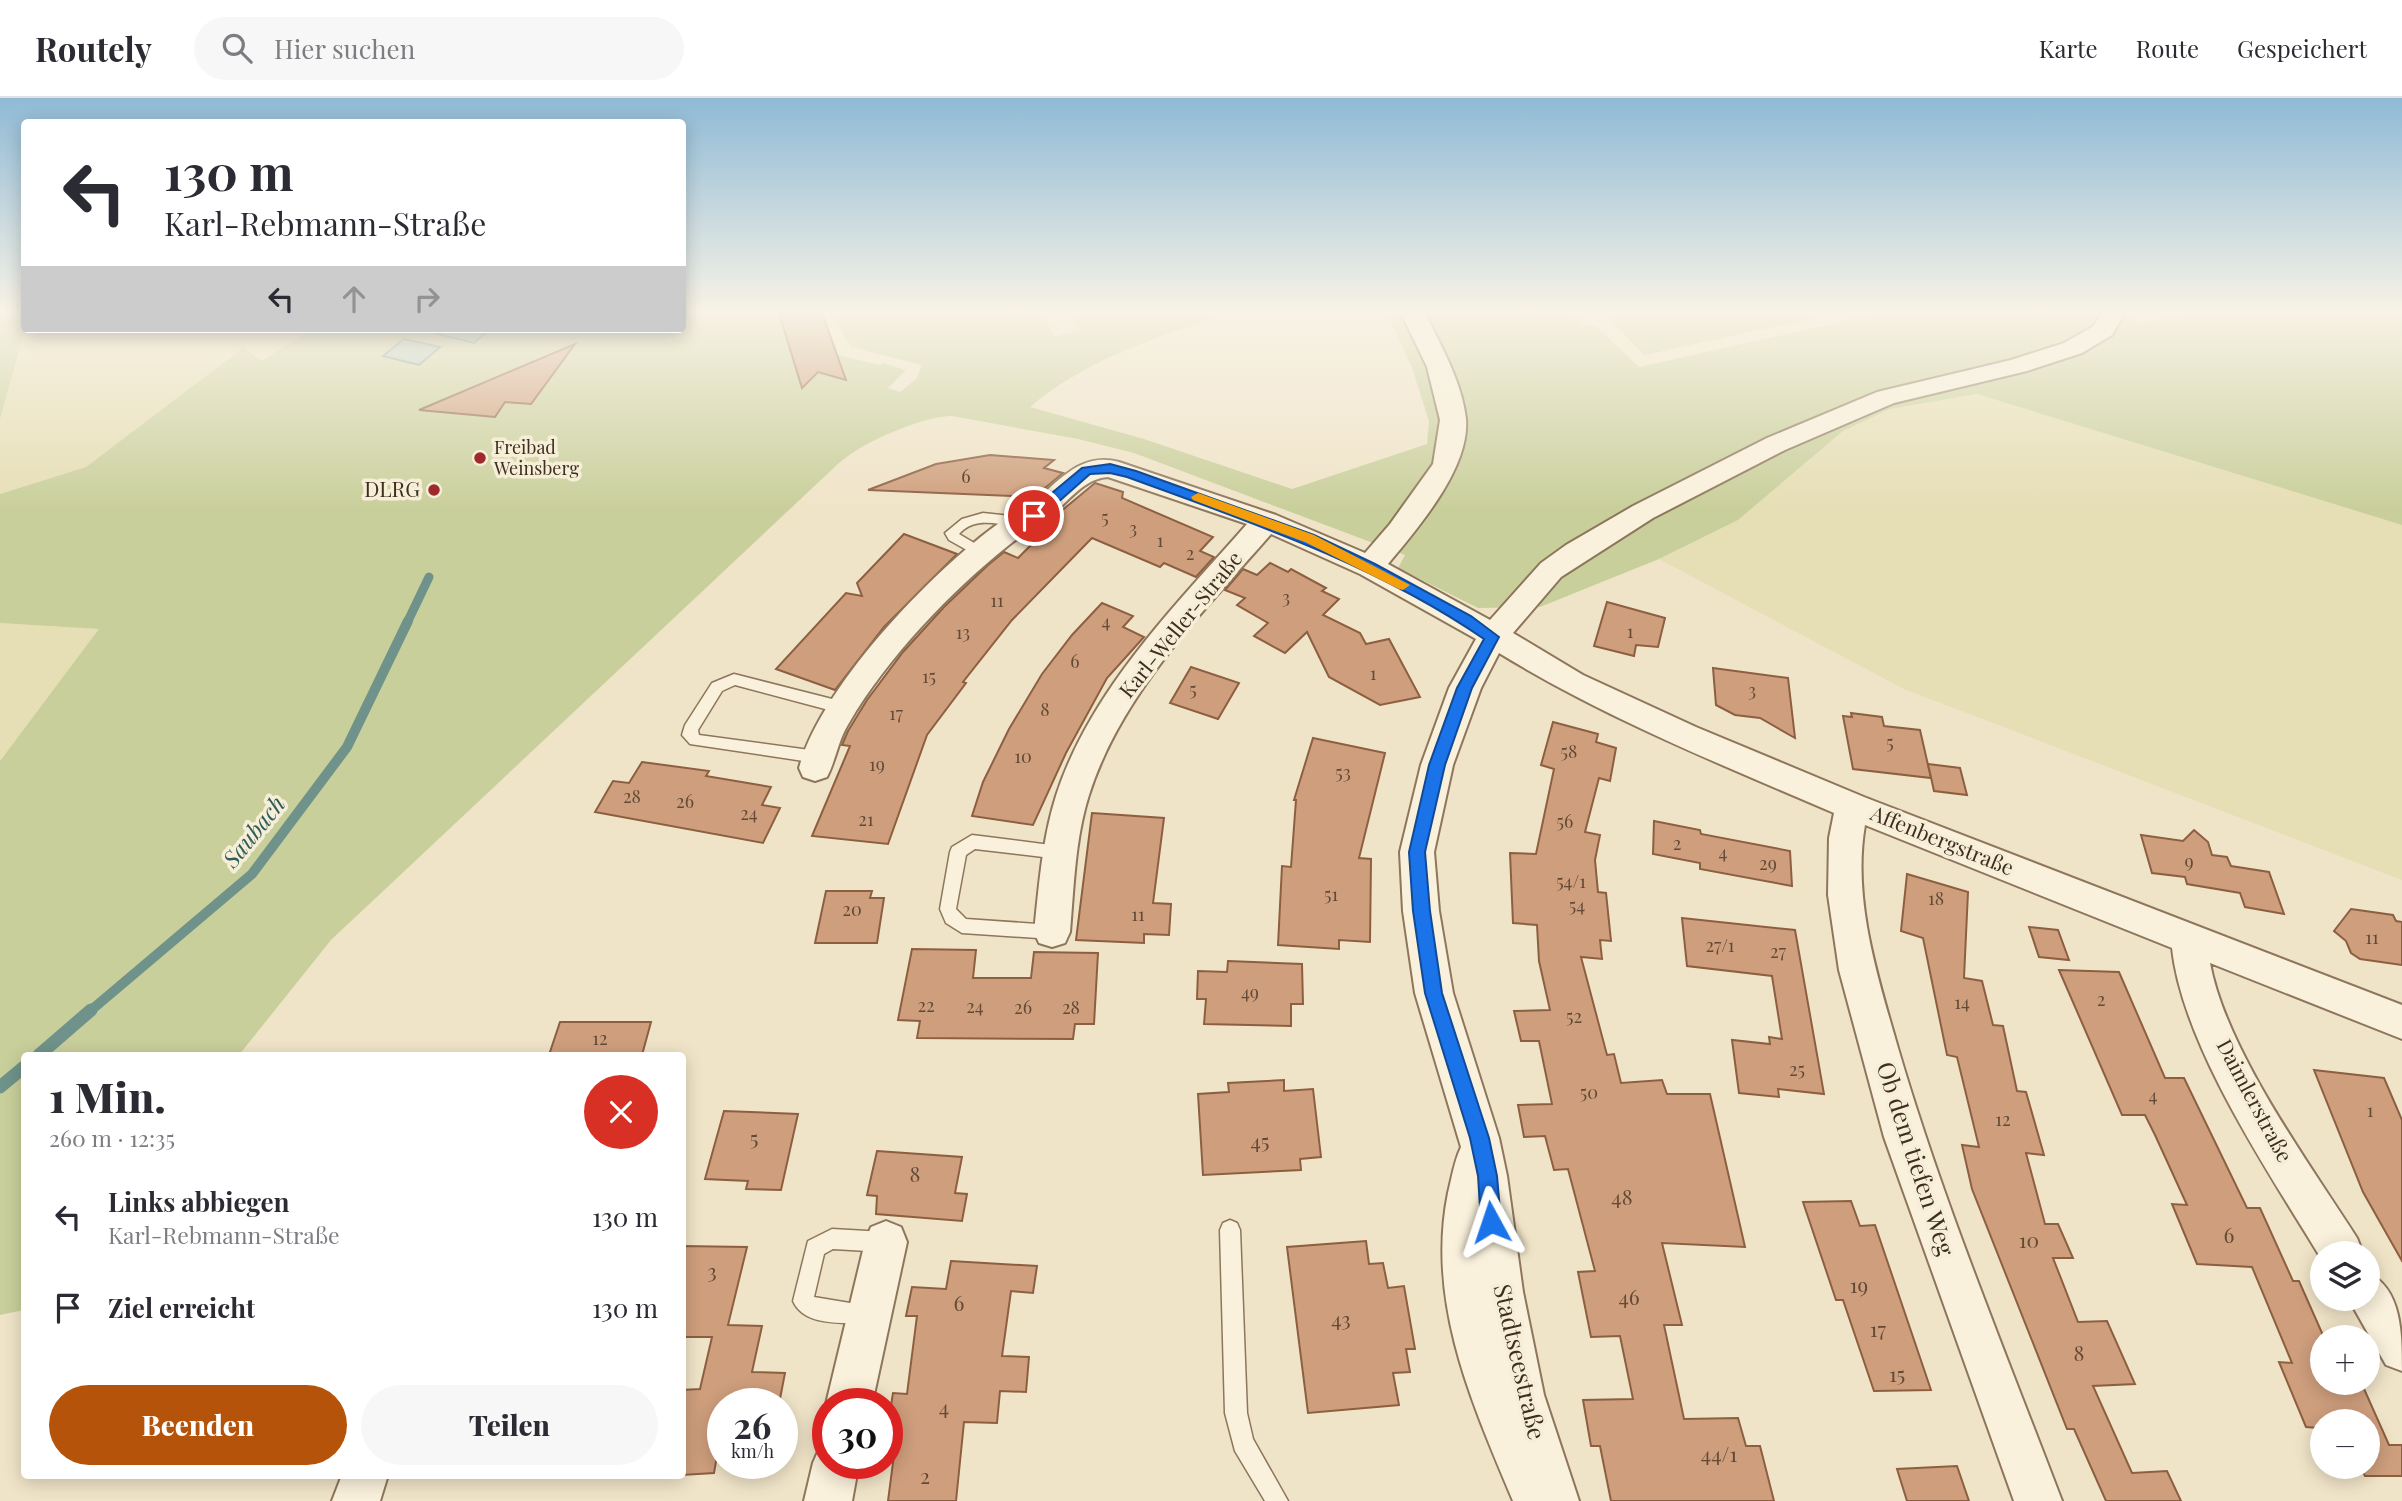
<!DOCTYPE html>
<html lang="de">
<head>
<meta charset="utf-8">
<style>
  :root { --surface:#fff; --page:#f7f7f7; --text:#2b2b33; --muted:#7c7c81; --line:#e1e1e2; --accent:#b45309 }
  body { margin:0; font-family:"Playfair Display",serif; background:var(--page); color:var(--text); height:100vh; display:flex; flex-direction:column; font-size:26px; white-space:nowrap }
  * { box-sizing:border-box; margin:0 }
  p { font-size:23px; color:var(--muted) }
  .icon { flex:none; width:38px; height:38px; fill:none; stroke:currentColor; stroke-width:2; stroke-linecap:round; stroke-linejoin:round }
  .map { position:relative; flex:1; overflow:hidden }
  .side { position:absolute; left:21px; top:954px; width:665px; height:427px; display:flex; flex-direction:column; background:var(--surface); border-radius:7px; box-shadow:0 4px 18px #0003 }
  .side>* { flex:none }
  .guide { position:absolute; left:21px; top:21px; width:665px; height:214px; border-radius:7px; box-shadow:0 4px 18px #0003; background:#fff; color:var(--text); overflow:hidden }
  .buttons { position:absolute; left:2310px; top:1143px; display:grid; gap:14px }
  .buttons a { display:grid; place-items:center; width:70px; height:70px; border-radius:50%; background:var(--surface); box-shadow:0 4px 18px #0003; font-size:35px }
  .speed { position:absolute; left:707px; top:1290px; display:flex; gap:14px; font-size:35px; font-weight:700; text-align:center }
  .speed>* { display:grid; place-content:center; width:91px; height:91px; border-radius:50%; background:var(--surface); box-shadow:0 4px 18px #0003; line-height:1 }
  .speed small { font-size:18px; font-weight:400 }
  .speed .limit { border:10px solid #d22; background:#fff; color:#111 }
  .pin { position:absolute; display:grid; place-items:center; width:60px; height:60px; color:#fff; margin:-30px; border:4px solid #fff; border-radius:50%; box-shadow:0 2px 7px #0007 }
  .me { position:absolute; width:77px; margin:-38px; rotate:355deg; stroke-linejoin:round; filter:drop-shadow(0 0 5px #0008) }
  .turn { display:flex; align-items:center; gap:24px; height:147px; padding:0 28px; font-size:32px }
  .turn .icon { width:91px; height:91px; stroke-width:2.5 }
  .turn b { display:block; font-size:49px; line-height:60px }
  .lanes { display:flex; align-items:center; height:66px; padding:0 28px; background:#0003; justify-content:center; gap:35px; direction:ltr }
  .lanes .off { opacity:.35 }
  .round { display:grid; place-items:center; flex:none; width:74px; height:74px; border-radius:37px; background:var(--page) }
  .headline { display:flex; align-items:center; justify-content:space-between; height:119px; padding:0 28px }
  h1 { font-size:42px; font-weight:800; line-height:52px }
  .cta { display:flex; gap:14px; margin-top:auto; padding:14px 28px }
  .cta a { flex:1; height:80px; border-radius:42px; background:var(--accent); color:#fff; font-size:28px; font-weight:800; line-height:80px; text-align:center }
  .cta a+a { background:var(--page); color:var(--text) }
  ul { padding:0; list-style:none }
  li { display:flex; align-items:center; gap:21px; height:91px; padding:0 28px }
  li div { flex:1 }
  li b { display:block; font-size:26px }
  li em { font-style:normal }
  header { display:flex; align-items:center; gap:42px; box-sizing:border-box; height:98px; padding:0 35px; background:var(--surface); border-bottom:2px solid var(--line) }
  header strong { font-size:33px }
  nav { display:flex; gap:38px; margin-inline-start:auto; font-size:24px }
  .search { width:490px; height:63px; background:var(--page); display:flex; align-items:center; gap:18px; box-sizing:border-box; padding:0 24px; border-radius:38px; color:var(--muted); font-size:26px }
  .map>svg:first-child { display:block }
  .farmland { fill:#e6deb5 }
  .green { fill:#c9cf9b }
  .water { fill:#a9c4bc; stroke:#6f938a; stroke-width:2 }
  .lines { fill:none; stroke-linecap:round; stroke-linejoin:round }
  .stream-far2 { stroke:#6f938a; stroke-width:9 }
  .stream-far1 { stroke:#6f938a; stroke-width:10 }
  .stream { stroke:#6f938a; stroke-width:13 }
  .building { fill:#cf9f7d; stroke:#8d5f41; stroke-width:2 }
  .service-casing { stroke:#8d765c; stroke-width:3 }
  .minor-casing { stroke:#8d765c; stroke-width:4 }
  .service { fill:#faf1dc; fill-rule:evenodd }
  .minor { fill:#faf1dc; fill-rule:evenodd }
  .route { fill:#1a73e8; stroke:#114b97; stroke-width:2 }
  .slow { fill:#f59e0b }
  .poi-dot { fill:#9e2a2b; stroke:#f7eed8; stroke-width:2.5 }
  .labels { text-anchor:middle; stroke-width:7; stroke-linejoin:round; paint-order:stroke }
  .far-poi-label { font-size:18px; fill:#3d2e20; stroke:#f7eed8; text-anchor:start }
  .number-label { font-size:18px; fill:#624a37 }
  .poi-label { font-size:21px; fill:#3d2e20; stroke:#f7eed8; text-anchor:end }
  .street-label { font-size:21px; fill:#3d2e20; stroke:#f7eed8 }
  .near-number-label { font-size:21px; fill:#624a37 }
  .water-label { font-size:23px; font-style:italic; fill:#2f5d5a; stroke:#f7eed8 }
  .near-street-label { font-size:24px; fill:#3d2e20; stroke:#f7eed8 }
</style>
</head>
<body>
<header>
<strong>Routely</strong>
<div class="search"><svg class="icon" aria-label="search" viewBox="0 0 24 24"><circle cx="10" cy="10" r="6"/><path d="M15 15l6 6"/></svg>Hier suchen</div>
<nav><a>Karte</a><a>Route</a><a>Gespeichert</a></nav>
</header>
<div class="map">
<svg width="2402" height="1403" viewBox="0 0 2402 1403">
  <rect width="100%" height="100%" fill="#f0e4c8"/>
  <!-- farmland -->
  <g class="farmland">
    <path d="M25,231H311L261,263L243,251L86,369L0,396V321Z"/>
    <path d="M1977,296L2402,427V782L1904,591L1659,461L1738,422L1843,333L1890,311Z"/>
    <path d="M0,525L100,531L0,663Z"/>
  </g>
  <!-- green -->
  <g class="green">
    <path d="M0,215H24L25,231L0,321Z"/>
    <path d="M683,215H822L837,257L880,267L883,265L906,272L888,290L900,294L916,281L922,267L851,249L831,215H1041L1055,238L1080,232L1070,215H1231C1160,238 1088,260 1030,309L1144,341L1292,391L1427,346L1429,323L1412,270L1387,215H1573L1583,227L1596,228L1639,269L1881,215H2131L2136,226L2197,215H2402V427L1977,296L1890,311L1843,333L1738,422L1659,461L1540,509L1478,510L1398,470L1405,457L1134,355L1078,341L952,318C925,318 871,341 848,358C839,364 831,373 823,380L331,842L239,957H24V1212L0,1217V663L99,531L0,525V396L86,369L243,250L262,263L311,231H682Z"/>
    <path d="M1603,215H1840L1644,257Z"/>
  </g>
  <!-- water -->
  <g class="water">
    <path d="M418,231H490L474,245Z"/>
    <path d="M404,241L440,249L419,267L383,258Z"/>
  </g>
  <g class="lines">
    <!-- stream-far2 -->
    <path class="stream-far2" d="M407,525L429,479"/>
    <!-- stream-far1 -->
    <path class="stream-far1" d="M89,914L252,776L347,649L408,523"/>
    <!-- stream -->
    <g class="stream">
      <path d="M39,957L91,912"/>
      <path d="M0,989L24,969"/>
    </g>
  </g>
  <!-- building -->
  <g class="building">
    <path d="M779,215H822L846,282L818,274L802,290Z"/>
    <path d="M575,246L531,306L505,304L495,319L419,312Z"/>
    <path d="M990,357L1054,362L1044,370L1063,375L1034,399L868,392L936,366Z"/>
    <path d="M1095,385L1123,394L1122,400L1213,439L1200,453L1214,459L1196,479L1164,465L1160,469L1092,440L1012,522L963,584L966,585L927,637L888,746L812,738L850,648L842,647L848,633L867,602L903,554L944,509L988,467L1004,454L1018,460L1058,420L1054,419Z"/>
    <path d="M904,436L957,456L884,529L835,592L776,571L846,495L862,498L857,485Z"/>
    <path d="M1270,465L1288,474L1291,471L1326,490L1322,493L1339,501L1323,517L1360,535L1366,546L1389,541L1420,599L1380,607L1329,579L1307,534L1285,555L1254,538L1268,525L1237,507L1245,500L1225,492L1243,471L1257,477Z"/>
    <path d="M1607,504L1665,520L1658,549L1636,547L1634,558L1594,548Z"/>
    <path d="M1102,505L1133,518L1123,529L1144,539L1107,580L1066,655L1033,727L972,718L983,684L1009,631L1042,576L1072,537Z"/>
    <path d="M1191,569L1239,585L1218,621L1170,605Z"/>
    <path d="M1713,570L1788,580L1795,640L1760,620L1735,617L1716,607Z"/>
    <path d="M1851,615L1882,619L1884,628L1920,632L1931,680L1853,671L1843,618L1852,619Z"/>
    <path d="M1553,624L1598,636L1596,644L1616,650L1610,683L1599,680L1585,734L1600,737L1595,762L1598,794L1606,795L1611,843L1600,842L1602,861L1581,859L1607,957L1614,956L1621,985L1662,982L1667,996H1710L1745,1149L1662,1145L1682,1227H1664L1684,1321L1738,1320L1746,1348H1760L1774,1403H1611L1600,1348H1591L1583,1302L1633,1301L1620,1238L1591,1239L1578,1174L1595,1173L1568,1071L1554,1072L1545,1038L1524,1039L1518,1007L1552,1006L1539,943H1521L1514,913L1550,912L1539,863L1537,827L1513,825L1510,755L1536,756L1554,671L1541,667Z"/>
    <path d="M1313,640L1385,655L1359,760L1371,761L1370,844L1339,842V851L1278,847L1282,768L1291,769L1296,702H1294Z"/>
    <path d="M642,664L709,673L706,678L771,689L762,707L780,710L763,745L595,714L613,683L629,685Z"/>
    <path d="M1928,666L1960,670L1967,697L1934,693Z"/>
    <path d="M1092,715L1164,720L1153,805L1171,806L1169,837L1144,836V845L1076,842Z"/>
    <path d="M1654,723L1700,732L1701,736L1790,753L1792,788L1700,771V765L1653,756Z"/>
    <path d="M2194,732L2208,744L2212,757L2227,759L2231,768L2269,774L2284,816L2245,809L2240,795L2187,786L2185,779L2152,775L2141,737L2183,743Z"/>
    <path d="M1907,776L1968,794L1964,880L1982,883L1993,927L2003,928L2017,993L2026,994L2044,1057L2026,1055L2045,1126H2058L2073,1160H2053L2078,1224L2107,1223L2135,1286L2093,1288L2132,1375L2167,1373L2181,1403H2106L2074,1331H2067L1972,1091L1962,1047L1979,1049L1957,959L1947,957L1923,840L1901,833Z"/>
    <path d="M826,793H872L870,800H884L877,845H815Z"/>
    <path d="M2351,811L2393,817L2396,823L2402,824V867L2360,861L2351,855L2346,843L2334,833Z"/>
    <path d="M1682,820L1795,832L1824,996L1778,991L1779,999L1739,995L1732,942L1770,946L1769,939L1782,941L1772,878L1687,868Z"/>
    <path d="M2029,829L2058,832L2069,862L2039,859Z"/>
    <path d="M912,851L976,852L973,880H1031L1034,854L1098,855L1094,926H1075L1073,941L917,940L920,923L898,922Z"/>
    <path d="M1228,863L1302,866L1303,906H1291V928L1204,926L1206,901H1197L1198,873L1227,874Z"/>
    <path d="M2059,872L2119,874L2165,980H2184L2247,1110H2260L2293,1183H2299L2322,1235V1284H2361L2389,1347H2402V1378H2365L2360,1368H2368V1323H2322V1337L2319,1330L2306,1329L2279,1264L2292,1265L2252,1169L2197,1166L2172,1106L2187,1107L2155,1037L2145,1017H2122Z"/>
    <path d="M560,924H651L642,957H549Z"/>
    <path d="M2314,972L2384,980L2402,1022V1163L2363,1094Z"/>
    <path d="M1284,982V993L1313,991L1321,1059L1300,1061L1301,1072L1203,1077L1198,996L1229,994L1228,985Z"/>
    <path d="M724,1013L798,1016L781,1092L746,1091L748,1083L705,1081Z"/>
    <path d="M877,1053L962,1059L955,1095L967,1096L962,1123L876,1116L877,1098L867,1097Z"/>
    <path d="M1851,1103L1860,1128L1875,1127L1931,1292L1874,1293L1843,1202H1836L1803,1104Z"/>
    <path d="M1366,1143L1369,1166L1383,1165L1388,1190L1404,1188L1415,1251H1406L1410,1274L1393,1275L1399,1307L1308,1315L1287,1149Z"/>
    <path d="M682,1148L747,1149L728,1227L762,1228L752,1274L785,1275L779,1306H723V1324L714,1375L682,1377V1292L700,1291L712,1239H682Z"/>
    <path d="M951,1163L1037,1168L1033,1195L1011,1193L1002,1258L1029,1259L1026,1294L1000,1293L997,1325L964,1324L956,1403H888L898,1326H888L893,1295L907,1296L917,1218H906L912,1189L946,1191Z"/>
    <path d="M1957,1368L1969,1403H1907L1897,1371Z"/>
  </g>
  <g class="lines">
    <defs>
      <g id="service">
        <path d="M983,415L1020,419L1027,423C1012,436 980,412 959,436L986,452L988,455L981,460L949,442L945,435L962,421Z"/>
        <path d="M734,576L840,603L847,609L840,615L735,587L722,593L698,632L699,637L817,653L822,655L825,659L822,663L817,665L690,646L682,637L685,627L712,585Z"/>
        <path d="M972,737L1066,749L1068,754L1066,759L1060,761L975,751L966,757L956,811L966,821L1052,827L1058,829L1060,834L1058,839L1052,841L962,835L946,825L940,811L950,754L952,749Z"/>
        <path d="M1230,1122L1237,1125L1240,1132L1247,1315L1253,1341L1288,1403H1265L1235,1353L1225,1315L1220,1132L1223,1125Z"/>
        <path d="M832,1131L885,1134L892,1137L895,1144L892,1151L885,1154L833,1151L824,1156L814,1199L874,1209L877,1216L874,1223L867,1226C843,1224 804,1229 793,1203L808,1143Z"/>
      </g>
      <g id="minor">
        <path d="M1401,215H1425C1441,248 1462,284 1466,321C1470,370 1418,430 1388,466L1490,522L1541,465L1566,447L1633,408L1767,340L1877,294L2011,262L2064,245L2094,228L2101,215H2125L2112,237L2082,255L2027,273L1894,305L1785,352L1653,420L1561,479L1513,535L1583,577L1696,629L1864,699L2402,907V941L2210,865C2226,952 2309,1065 2357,1140L2363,1155H2322V1162C2270,1076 2183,949 2172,850L1865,727C1852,801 1878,880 1898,950C1943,1104 2005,1253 2062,1403H2014L1884,1039L1839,872L1828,797L1829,740L1834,715C1720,666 1605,620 1499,555L1481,590L1453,667L1434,754L1439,813L1453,895L1499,1040L1507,1078L1523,1194L1544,1297L1579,1403H1513C1472,1305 1426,1204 1448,1095C1452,1079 1454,1064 1461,1049L1415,895L1403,813L1400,754L1421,667L1449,590L1476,541L1360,476L1271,436C1203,514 1121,596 1089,697C1075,741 1074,788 1070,834L1065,845L1052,849L1039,845L1034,834C1039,788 1042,742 1056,698C1090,592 1176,507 1247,426L1108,379C1082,381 1068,405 1048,420C1036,430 1021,437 1009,447C950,494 887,560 849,625C838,642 836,662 827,679L815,683L803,679L799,670C821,587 938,466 1009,418C1015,414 1022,413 1028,408C1057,387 1078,353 1119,364L1276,417L1365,455L1390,426L1433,366L1440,322L1427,269Z"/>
        <path d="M886,1123L901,1129L907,1144L872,1306H828V1309L826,1306L865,1144L871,1129Z"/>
        <path d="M2368,1175C2402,1191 2402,1236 2402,1273L2386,1267L2348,1200H2368Z"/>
        <path d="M828,1345V1365H859L852,1403H804L813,1365L820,1349Z"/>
        <path d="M342,1377H388L380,1403H332Z"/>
      </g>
    </defs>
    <!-- service casing -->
    <use href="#service" class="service-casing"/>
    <!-- minor casing -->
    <use href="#minor" class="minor-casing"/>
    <!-- service -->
    <use href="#service" class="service"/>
    <!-- minor -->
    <use href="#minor" class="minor"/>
  </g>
  <!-- sky -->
  <linearGradient id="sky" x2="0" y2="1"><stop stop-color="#8fbad6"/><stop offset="0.52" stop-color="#f8f3e6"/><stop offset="1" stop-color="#f8f3e6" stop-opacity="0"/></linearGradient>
  <rect width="2402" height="411" fill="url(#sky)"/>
  <!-- route -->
  <path class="route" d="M1110,366L1136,373L1314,437L1375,466L1471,518L1499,539L1472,590L1445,667L1425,754L1430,813L1442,895L1489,1040L1497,1078L1501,1124L1498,1131L1491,1133L1484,1131L1481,1124L1478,1078L1470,1040L1425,895L1413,813L1409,754L1429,667L1457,590L1484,541C1375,466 1250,424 1127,379L1110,375L1090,376L1039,421H1029V414L1082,370Z"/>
  <!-- slow -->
  <path class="slow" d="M1198,395L1314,437L1410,487L1403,492L1399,491L1305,444L1193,402L1191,399Z"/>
  <!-- markers -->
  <g class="poi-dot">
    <circle cx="480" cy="360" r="7"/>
    <circle cx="434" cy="392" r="7"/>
  </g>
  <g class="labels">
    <!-- far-poi labels -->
    <g class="far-poi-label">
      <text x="494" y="356">Freibad<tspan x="494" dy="21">Weinsberg</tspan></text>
    </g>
    <!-- number labels -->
    <g class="number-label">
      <text x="966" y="385">6</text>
      <text x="1105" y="426">5</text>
      <text x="1133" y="437">3</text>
      <text x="1160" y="449">1</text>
      <text x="1190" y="462">2</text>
      <text x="1286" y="506">3</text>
      <text x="997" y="509">11</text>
      <text x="1106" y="530">4</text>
      <text x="1630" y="540">1</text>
      <text x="963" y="541">13</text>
      <text x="1075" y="570">6</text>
      <text x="1373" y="582">1</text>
      <text x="929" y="585">15</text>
      <text x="1193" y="598">5</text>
      <text x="1752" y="599">3</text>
      <text x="1045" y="618">8</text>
      <text x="896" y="622">17</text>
      <text x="1890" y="651">5</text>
      <text x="1569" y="660">58</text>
      <text x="1023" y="665">10</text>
      <text x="877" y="673">19</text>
      <text x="1343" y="681">53</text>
      <text x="632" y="705">28</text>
      <text x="685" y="710">26</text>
      <text x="749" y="722">24</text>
      <text x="866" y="728">21</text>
      <text x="1565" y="730">56</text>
      <text x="1677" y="752">2</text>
      <text x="1723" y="761">4</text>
      <text x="2189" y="770">9</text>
      <text x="1768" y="772">29</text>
      <text x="1571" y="790">54/1</text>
      <text x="1331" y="803">51</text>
      <text x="1936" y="807">18</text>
      <text x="1577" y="814">54</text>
      <text x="852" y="818">20</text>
      <text x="1138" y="823">11</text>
      <text x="2372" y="846">11</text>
      <text x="1720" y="854">27/1</text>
      <text x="1778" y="860">27</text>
      <text x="1250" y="901">49</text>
      <text x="2101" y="908">2</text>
      <text x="1962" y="911">14</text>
      <text x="926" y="914">22</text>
      <text x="975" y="915">24</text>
      <text x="1023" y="916">26</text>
      <text x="1071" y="916">28</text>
      <text x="1574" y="925">52</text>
      <text x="600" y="947">12</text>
      <text x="1797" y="978">25</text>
      <text x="1589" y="1001">50</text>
      <text x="2153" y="1004">4</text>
      <text x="2370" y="1019">1</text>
      <text x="2003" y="1028">12</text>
    </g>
    <!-- poi labels -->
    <g class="poi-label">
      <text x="420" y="399">DLRG</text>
    </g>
    <!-- street labels -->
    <g class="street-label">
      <text transform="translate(1181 527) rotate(-51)" y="7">Karl-Weller-Straße</text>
      <text transform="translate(1942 743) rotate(22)" y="7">Affenbergstraße</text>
      <text transform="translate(2254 1003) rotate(62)" y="7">Daimlerstraße</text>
    </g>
    <!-- near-number labels -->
    <g class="near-number-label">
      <text x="754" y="1048">5</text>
      <text x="1260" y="1051">45</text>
      <text x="915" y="1084">8</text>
      <text x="1622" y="1107">48</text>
      <text x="2229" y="1145">6</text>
      <text x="2029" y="1150">10</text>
      <text x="712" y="1181">3</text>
      <text x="1859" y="1195">19</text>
      <text x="1629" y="1207">46</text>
      <text x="959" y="1213">6</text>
      <text x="1341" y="1229">43</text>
      <text x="1878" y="1239">17</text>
      <text x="2079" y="1263">8</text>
      <text x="1897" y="1284">15</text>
      <text x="944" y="1317">4</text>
      <text x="1719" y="1364">44/1</text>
      <text x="925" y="1386">2</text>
    </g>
    <!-- water labels -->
    <g class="water-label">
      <text transform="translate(254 734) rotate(-51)" y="8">Saubach</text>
    </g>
    <!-- near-street labels -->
    <g class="near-street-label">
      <text transform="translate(1915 1061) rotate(72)" y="8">Ob dem tiefen Weg</text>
      <text transform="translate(1519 1264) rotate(77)" y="8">Stadtseestraße</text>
    </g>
  </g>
</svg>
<div class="buttons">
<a><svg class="icon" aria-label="layers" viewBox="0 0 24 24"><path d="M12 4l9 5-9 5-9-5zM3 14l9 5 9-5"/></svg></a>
<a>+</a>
<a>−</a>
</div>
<div class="speed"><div>26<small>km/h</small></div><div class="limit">30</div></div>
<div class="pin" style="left:1034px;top:418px;background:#d93025"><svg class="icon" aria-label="arrive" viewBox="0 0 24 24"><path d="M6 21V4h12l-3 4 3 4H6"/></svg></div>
<svg class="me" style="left:1491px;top:1124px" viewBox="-20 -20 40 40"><path d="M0-17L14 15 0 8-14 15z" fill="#1a73e8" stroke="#fff" stroke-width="4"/></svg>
<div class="guide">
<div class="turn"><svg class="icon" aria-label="left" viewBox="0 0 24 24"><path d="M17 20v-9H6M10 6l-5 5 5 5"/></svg><div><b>130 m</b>Karl-Rebmann-Straße</div></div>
<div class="lanes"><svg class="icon" aria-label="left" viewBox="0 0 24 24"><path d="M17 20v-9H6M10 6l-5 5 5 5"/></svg><svg class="icon off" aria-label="ahead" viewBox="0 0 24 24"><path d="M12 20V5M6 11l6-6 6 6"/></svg><svg class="icon off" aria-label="right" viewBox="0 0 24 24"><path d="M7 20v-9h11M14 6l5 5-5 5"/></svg></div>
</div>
<section class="side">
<div class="headline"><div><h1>1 Min.</h1><p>260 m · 12:35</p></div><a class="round" style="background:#d93025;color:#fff"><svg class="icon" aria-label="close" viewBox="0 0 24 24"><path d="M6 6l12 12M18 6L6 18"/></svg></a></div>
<ul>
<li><svg class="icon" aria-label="left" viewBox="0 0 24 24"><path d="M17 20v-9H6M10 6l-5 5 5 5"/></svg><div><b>Links abbiegen</b><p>Karl-Rebmann-Straße</p></div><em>130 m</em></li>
<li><svg class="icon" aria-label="arrive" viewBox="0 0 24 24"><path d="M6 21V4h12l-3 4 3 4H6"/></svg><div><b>Ziel erreicht</b></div><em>130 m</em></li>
</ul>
<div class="cta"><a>Beenden</a><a>Teilen</a></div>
</section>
</div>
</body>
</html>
